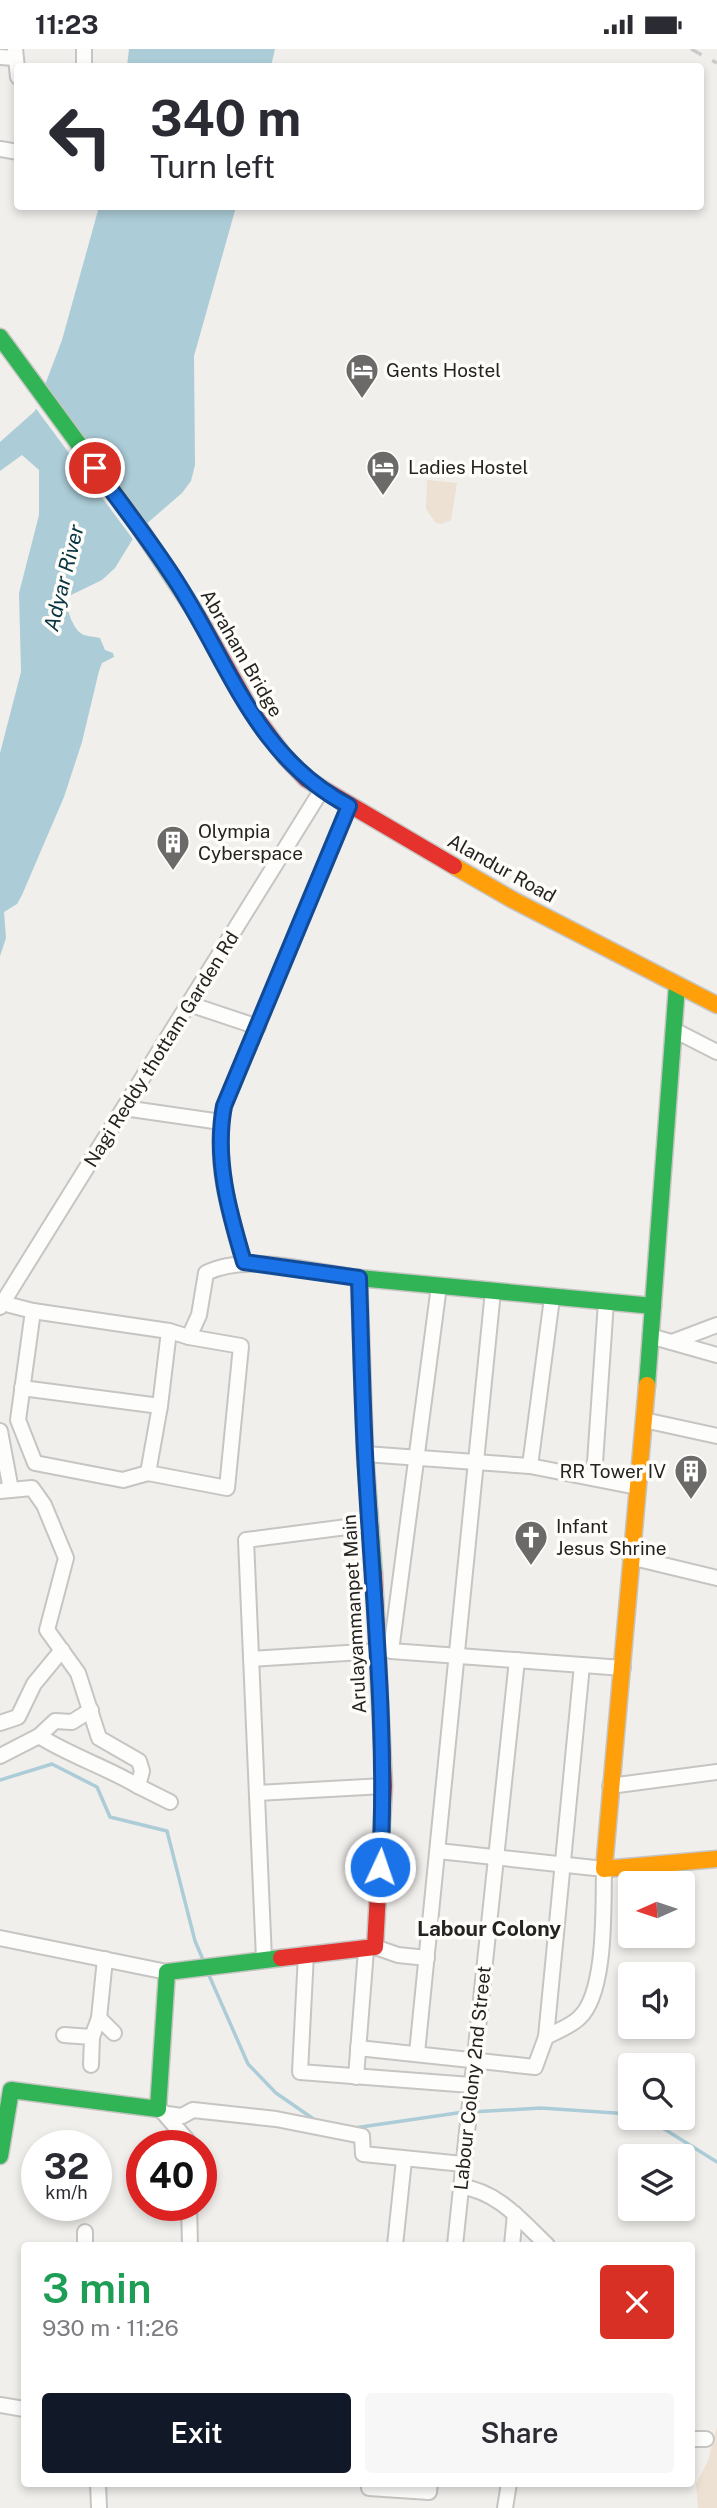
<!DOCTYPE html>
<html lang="en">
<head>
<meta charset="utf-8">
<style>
  :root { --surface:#fff; --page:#f7f7f7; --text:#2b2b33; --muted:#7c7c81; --accent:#111827 }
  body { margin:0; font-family:"Public Sans",sans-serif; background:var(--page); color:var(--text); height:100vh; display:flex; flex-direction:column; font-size:26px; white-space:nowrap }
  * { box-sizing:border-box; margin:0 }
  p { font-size:23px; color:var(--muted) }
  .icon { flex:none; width:38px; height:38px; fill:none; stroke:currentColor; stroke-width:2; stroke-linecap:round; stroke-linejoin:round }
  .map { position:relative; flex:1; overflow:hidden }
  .drawer { position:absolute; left:21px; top:2193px; width:674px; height:245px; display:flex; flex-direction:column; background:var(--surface); border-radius:7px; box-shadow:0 4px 10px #0003 }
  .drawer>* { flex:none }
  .banner { position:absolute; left:14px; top:14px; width:690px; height:147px; border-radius:7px; box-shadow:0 4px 10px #0003; background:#fff; color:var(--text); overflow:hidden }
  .needle { width:46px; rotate:267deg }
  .fabs { position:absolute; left:618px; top:1822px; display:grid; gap:14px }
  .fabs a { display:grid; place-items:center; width:77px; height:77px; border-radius:7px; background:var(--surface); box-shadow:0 4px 10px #0003; font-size:35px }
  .speed { position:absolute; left:21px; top:2081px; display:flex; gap:14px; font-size:35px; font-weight:700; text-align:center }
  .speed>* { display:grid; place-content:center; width:91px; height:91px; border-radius:50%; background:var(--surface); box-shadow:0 4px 10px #0003; line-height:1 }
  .speed small { font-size:18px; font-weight:400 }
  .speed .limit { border:10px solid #d22; background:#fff; color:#111 }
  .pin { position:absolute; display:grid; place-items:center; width:60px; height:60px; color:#fff; margin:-30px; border:4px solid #fff; border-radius:50%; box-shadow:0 2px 7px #0007 }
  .me { position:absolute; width:77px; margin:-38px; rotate:3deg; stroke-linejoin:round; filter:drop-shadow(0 0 5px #0008) }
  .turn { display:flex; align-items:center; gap:24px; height:147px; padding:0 21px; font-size:32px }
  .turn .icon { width:91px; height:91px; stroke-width:2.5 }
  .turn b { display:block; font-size:49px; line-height:60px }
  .round { display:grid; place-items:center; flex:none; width:74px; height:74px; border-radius:7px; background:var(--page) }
  .summary { display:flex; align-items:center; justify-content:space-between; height:119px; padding:0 21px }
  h1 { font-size:42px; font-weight:600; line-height:52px; color:#1e9e55 }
  .button { display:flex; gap:14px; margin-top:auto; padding:14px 21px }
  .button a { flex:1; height:80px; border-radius:7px; background:var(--accent); color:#fff; font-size:28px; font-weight:600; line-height:80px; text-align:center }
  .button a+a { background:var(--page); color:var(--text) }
  .status { display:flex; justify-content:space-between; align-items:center; height:49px; padding:0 35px; background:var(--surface); direction:ltr }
  .status svg { height:19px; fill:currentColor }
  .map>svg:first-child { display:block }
  .green { fill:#ece1d2 }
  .water { fill:#acccd7 }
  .pier { fill:#f1efec }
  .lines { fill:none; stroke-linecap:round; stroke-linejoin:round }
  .stream { stroke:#acccd7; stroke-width:3.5 }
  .street-casing { stroke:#c7c5c3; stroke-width:18 }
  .fast-casing { stroke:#c7c5c3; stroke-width:19 }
  .slow-casing { stroke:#c7c5c3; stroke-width:19 }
  .jam-casing { stroke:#c7c5c3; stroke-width:19 }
  .street { stroke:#fdfdfc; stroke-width:14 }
  .fast { stroke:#30b455; stroke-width:16 }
  .slow { stroke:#ff9f0a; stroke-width:16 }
  .jam { stroke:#e5322d; stroke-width:16 }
  .rail { stroke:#cacac9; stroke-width:3.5; stroke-dasharray:12 12; stroke-linecap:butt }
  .route-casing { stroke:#114b97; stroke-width:18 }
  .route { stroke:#1a73e8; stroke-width:12 }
  .labels { text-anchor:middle; stroke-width:7; stroke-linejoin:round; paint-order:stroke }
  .poi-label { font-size:19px; fill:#252322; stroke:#fffdf9; text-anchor:start }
  .street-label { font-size:19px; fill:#252322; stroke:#fffdf9 }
  .water-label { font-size:21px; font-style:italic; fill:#083542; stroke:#fffdf9 }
  .neighbourhood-label { font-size:21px; font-weight:bold; fill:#252322; stroke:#fffdf9 }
</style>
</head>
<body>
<div class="status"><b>11:23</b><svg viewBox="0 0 49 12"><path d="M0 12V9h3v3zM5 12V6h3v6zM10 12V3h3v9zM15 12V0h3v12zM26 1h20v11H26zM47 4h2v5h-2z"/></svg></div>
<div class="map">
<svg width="717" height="2459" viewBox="0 0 717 2459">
  <rect width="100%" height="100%" fill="#f1efec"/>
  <!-- green -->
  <g class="green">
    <path d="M427,431L457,434L451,471L442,475L436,474L426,460Z"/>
    <path d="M717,2378V2459H698L696,2435L708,2412Z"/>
  </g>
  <!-- water -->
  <g class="water">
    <path d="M129,0H275L271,17H127Z"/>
    <path d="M99,158H236L194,307L195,416L191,432L182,444L137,483L115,519L102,531L67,548C65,558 73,580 82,585C87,588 94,587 100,589L105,601L113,604L114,608L102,614L99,622L82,693L64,748L22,846L17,855L4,863L6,889L0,907V704L21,623L19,544L39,466V421L22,406L0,422V393L35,362L62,291Z"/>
  </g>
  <!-- pier -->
  <path class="pier" d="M42,334L140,485L135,493L34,357Z"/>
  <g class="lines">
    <!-- stream -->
    <g class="stream">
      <path d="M0,1731L52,1715L97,1738L110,1768L167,1782L195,1892L204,1913"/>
      <path d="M208,1924L248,2015L276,2044L315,2071"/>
      <path d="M471,2063L541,2059L630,2065"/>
      <path d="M645,2068L717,2113"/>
      <path d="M354,2079L464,2063"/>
    </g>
    <defs>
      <g id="street">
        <path d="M15,0L18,28"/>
        <path d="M84,0V18"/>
        <path d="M0,8L15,9"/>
        <path d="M0,100L18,103"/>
        <path d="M189,955L258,978"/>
        <path d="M674,981L717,1003"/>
        <path d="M124,1059L221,1073"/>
        <path d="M244,1213C229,1163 213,1110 224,1057L349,757"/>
        <path d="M439,1237L391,1602L623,1619"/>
        <path d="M2,1254L33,1262L169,1282L189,1288L199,1266L206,1224C247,1203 314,1223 359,1229"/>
        <path d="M0,1258L321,742"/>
        <path d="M33,1262L18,1371L35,1414L123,1431L148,1424"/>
        <path d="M169,1282L160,1357L148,1424L227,1439L241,1297L189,1288"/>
        <path d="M650,1287L717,1306"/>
        <path d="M672,1293L717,1276"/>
        <path d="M22,1339L160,1357"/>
        <path d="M644,1371L717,1387"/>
        <path d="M0,1382L11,1441"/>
        <path d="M365,1405L530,1417L637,1438"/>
        <path d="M530,1417L552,1249"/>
        <path d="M594,1428L606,1253"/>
        <path d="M0,1442L32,1439L44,1456L66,1509L47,1581L78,1624L99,1689L139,1712L142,1722L138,1737C106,1718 71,1707 39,1687L0,1707"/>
        <path d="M630,1508L717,1529"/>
        <path d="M251,1610L379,1602"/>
        <path d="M0,1674L18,1668L34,1635L62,1601"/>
        <path d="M39,1687L55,1672L72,1673L91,1661"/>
        <path d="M138,1737L170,1753"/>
        <path d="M610,1737L717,1723"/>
        <path d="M257,1744L384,1737"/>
        <path d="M438,1802L604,1820C603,1856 607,1944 579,1969C571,1977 557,1982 546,1988"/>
        <path d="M0,1889L167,1923"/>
        <path d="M375,1898L398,1906L427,1909"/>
        <path d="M306,1905L300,2023L471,2036"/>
        <path d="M264,1910L246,1491L370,1475"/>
        <path d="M99,1969L114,1984"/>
        <path d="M64,1986L92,1988L91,2016"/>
        <path d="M92,1988L99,1969L105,1910"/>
        <path d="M358,1999L535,2018L546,1988L582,1616"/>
        <path d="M417,2004L493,1242"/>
        <path d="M356,2028L366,1901"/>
        <path d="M162,2062L187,2091V2096"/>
        <path d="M167,2065L182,2067L193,2061L276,2070L362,2087L363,2105L463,2115"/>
        <path d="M461,2138C496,2141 522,2172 547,2196"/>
        <path d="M189,2156L190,2196"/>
        <path d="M85,2196V2183"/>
        <path d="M395,2196L404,2111"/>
        <path d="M455,2196L517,1611"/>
        <path d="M512,2196L515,2165"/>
        <path d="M0,2356L24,2360"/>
        <path d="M691,2390H706"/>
        <path d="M98,2434L99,2459"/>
        <path d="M369,2434V2439L429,2443L430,2434"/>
        <path d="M505,2459L509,2434"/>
      </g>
      <g id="fast">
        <path d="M0,288L133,469L198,567"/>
        <path d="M647,1336L677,936"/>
        <path d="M374,1525L365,1405L359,1229L653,1257"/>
        <path d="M0,2107L11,2041L158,2060L167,1923L281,1909"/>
      </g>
      <g id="slow">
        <path d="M454,817L513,851L717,956"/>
        <path d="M647,1336L604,1820L717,1810"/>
      </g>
      <g id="jam">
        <path d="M198,567L250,660L285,708L306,730L454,817"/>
        <path d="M281,1909L375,1898L384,1737L374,1525"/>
      </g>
    </defs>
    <!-- street casing -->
    <use href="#street" class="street-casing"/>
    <!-- fast casing -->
    <use href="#fast" class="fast-casing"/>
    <!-- slow casing -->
    <use href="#slow" class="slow-casing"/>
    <!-- jam casing -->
    <use href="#jam" class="jam-casing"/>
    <!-- street -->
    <use href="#street" class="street"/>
    <!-- fast -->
    <use href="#fast" class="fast"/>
    <!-- slow -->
    <use href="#slow" class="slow"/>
    <!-- jam -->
    <use href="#jam" class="jam"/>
    <!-- rail -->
    <path class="rail" d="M691,0L717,14"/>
  </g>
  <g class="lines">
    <defs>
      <path id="route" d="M95,419C122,456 151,493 176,532C230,616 255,707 349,757L224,1057C214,1110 229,1163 244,1213L359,1229C361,1288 362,1346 365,1404C372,1543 388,1679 380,1818"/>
    </defs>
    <!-- route casing -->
    <use href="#route" class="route-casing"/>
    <!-- route -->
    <use href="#route" class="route"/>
  </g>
  <!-- icons -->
  <defs>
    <symbol id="hotel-pin" viewBox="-11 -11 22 30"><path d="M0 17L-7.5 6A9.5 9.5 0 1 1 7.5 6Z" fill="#6c6a69" stroke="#fffdf9"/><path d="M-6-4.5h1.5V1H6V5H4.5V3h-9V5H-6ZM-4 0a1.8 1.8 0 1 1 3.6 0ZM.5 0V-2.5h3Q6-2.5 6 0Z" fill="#fff"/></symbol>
    <symbol id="building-pin" viewBox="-11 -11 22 30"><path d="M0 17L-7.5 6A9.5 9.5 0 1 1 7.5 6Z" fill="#6c6a69" stroke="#fffdf9"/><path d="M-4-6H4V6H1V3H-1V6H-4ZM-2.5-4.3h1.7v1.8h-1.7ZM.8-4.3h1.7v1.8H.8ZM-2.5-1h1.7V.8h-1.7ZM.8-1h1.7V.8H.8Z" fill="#fff"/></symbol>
    <symbol id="church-pin" viewBox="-11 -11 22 30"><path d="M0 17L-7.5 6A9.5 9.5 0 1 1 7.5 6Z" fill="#6c6a69" stroke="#fffdf9"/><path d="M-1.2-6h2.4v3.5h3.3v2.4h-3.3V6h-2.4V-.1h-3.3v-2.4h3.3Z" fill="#fff"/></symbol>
  </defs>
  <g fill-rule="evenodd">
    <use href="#hotel-pin" x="343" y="302" width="38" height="52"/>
    <use href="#hotel-pin" x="364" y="399" width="38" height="52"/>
    <use href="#building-pin" x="154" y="774" width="38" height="52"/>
    <use href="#building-pin" x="672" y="1403" width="38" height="52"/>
    <use href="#church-pin" x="512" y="1469" width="38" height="52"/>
  </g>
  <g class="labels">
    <!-- poi labels -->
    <g class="poi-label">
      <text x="386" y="328">Gents Hostel</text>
      <text x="408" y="425">Ladies Hostel</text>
      <text x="198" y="789">Olympia<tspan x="198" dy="22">Cyberspace</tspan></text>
      <text x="666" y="1429" text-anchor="end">RR Tower IV</text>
      <text x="556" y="1484">Infant<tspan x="556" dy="22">Jesus Shrine</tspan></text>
    </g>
    <!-- street labels -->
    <g class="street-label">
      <text transform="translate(242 604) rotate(60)" y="7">Abraham Bridge</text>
      <text transform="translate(502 819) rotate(29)" y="7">Alandur Road</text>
      <text transform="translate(161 1000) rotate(-58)" y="7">Nagi Reddy thottam Garden Rd</text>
      <text transform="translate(354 1565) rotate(-93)" y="7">Arulayammanpet Main</text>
      <text transform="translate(472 2029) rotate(-84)" y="7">Labour Colony 2nd Street</text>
    </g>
    <!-- water labels -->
    <g class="water-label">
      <text transform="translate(64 529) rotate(-76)" y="7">Adyar River</text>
    </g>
    <!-- neighbourhood labels -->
    <g class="neighbourhood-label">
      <text x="489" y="1887">Labour Colony</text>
    </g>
  </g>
</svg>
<div class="fabs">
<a><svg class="needle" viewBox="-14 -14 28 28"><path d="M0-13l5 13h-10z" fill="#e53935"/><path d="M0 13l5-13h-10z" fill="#7c7c81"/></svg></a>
<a><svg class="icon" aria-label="sound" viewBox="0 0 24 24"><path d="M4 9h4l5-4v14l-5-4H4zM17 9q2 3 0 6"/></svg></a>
<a><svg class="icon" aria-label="search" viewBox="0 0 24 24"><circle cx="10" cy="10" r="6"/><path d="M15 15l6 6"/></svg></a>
<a><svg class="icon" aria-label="layers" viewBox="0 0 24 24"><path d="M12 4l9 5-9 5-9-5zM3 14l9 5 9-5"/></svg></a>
</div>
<div class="speed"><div>32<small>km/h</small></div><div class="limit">40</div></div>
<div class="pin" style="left:95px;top:419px;background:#d93025"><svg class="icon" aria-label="arrive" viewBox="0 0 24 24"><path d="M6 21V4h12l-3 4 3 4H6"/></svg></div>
<svg class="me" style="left:380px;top:1818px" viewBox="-20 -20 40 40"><circle r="17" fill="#1a73e8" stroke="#fff" stroke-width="3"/><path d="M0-11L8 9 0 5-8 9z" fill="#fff"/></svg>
<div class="banner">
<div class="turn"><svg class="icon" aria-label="left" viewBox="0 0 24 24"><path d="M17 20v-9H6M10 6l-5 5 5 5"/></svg><div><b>340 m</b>Turn left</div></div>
</div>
<section class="drawer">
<div class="summary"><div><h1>3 min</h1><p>930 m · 11:26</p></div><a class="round" style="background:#d93025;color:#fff"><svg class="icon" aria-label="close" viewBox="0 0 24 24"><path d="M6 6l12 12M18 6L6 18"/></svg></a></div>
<div class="button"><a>Exit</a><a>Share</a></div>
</section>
</div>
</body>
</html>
